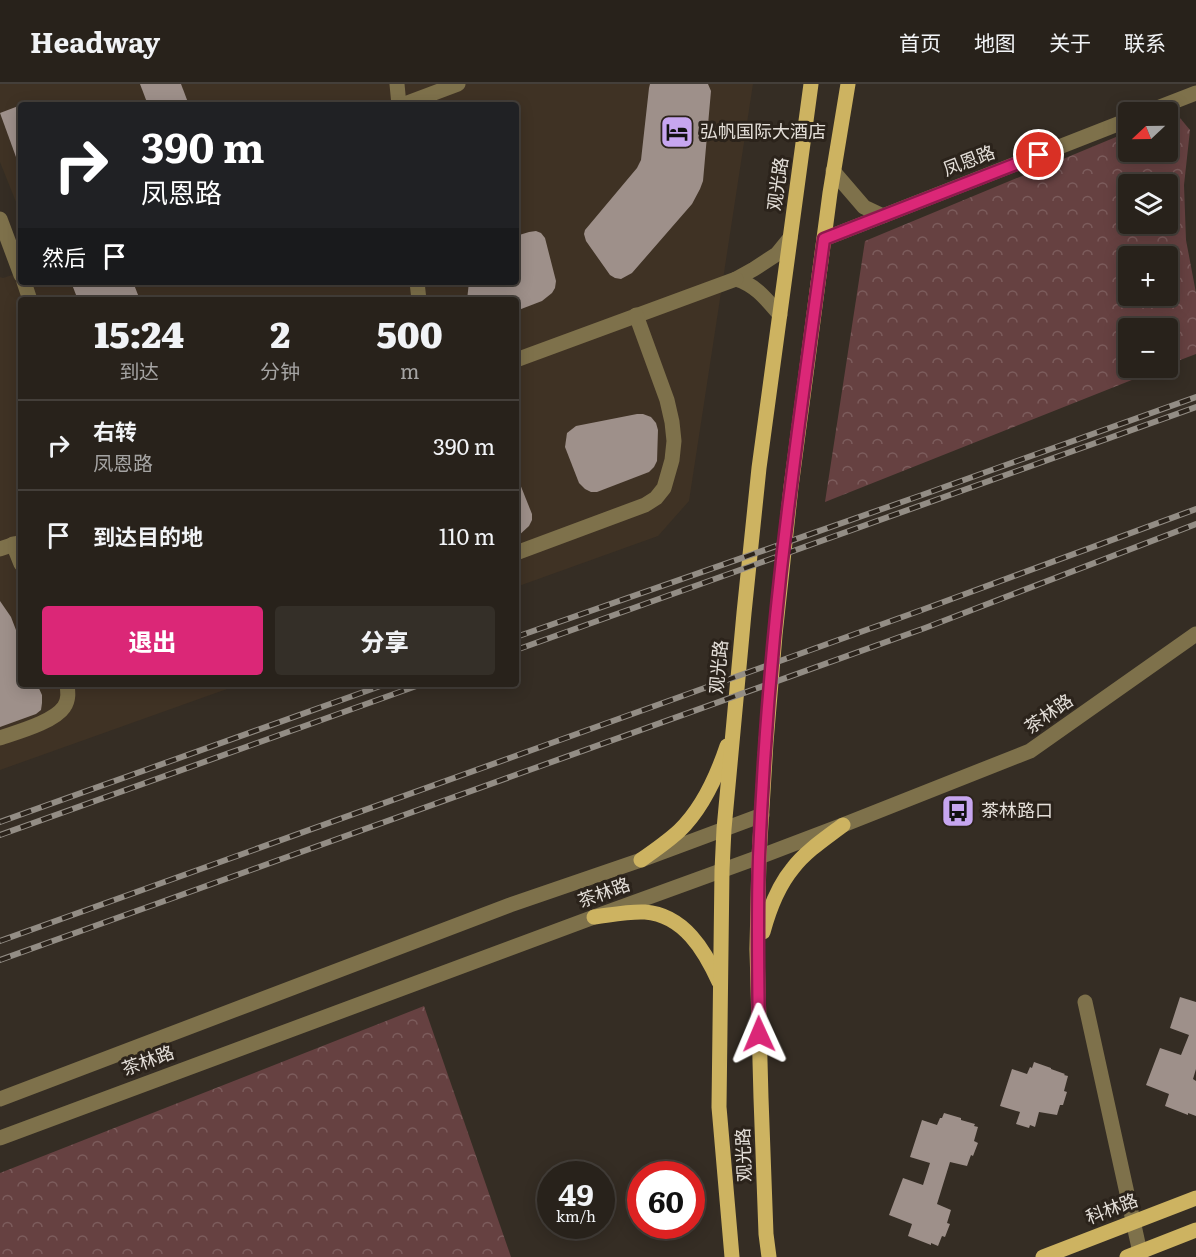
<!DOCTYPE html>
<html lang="zh">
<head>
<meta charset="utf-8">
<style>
  :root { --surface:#28221b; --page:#342f28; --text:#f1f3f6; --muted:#a5a4a3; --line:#443f3a; --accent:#db2777 }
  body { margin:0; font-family:Literata,"Noto Sans SC",serif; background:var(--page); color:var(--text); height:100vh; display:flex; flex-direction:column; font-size:22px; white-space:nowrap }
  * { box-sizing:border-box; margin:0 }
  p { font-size:20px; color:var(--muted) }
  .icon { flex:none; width:33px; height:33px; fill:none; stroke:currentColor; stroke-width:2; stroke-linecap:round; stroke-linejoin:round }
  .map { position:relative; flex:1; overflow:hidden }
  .sheet { position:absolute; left:18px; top:213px; width:501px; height:390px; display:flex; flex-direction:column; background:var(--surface); border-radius:6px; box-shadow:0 3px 15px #0003,0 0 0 2px var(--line) }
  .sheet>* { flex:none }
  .hud { position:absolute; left:18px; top:18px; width:501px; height:183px; border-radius:6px; box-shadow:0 3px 15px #0003,0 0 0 2px var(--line); background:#202124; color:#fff; overflow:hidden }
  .needle { width:39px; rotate:248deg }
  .controls { position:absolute; left:1118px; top:18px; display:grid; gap:12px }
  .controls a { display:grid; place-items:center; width:60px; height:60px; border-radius:6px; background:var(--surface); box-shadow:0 3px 15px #0003,0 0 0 2px var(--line); font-size:30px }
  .speed { position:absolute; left:537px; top:1077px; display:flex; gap:12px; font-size:30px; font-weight:700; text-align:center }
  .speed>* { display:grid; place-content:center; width:78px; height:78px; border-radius:50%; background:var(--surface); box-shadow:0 3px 15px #0003,0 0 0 2px var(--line); line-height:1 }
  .speed small { font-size:15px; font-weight:400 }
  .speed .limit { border:9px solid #d22; background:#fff; color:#111 }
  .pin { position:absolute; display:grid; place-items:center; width:51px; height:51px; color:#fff; margin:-26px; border:3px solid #fff; border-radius:50%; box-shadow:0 2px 6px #0007 }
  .me { position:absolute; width:66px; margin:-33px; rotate:359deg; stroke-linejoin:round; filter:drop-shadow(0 0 4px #0008) }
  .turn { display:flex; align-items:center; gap:21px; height:126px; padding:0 24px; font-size:27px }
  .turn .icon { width:78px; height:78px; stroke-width:2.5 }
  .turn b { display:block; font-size:42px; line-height:51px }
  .then { display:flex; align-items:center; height:57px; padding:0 24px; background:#0003; gap:12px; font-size:22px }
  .eta { display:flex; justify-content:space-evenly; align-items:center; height:102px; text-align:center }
  .eta b { font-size:36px; font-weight:800; line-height:42px }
  .button { display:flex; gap:12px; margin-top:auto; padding:12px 24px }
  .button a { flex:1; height:69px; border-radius:6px; background:var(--accent); color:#fff; font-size:24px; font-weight:800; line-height:69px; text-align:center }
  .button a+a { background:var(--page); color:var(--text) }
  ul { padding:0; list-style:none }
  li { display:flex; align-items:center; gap:18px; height:90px; padding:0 24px; border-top:2px solid var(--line) }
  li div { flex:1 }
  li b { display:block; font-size:22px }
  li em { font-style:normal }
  header { display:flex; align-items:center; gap:36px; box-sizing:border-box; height:84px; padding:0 30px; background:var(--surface); border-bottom:2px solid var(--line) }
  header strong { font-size:28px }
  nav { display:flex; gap:33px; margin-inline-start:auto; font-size:21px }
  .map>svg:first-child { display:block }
  .built { fill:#3f3224 }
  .forest { fill:url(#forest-crowns); fill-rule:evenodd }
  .building { fill:#9e908a }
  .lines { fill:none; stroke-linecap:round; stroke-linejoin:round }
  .minor { stroke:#7e714b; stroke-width:15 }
  .major { stroke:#cdb361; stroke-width:15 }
  .rail-casing { stroke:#938d85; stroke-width:6 }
  .rail { stroke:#2b231b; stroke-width:4; stroke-dasharray:11; stroke-linecap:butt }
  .route-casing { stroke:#8e194d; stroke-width:15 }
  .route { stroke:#db2777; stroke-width:10 }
  .labels { text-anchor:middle; stroke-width:6; stroke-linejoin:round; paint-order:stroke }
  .poi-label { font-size:18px; fill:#e4dfd9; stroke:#2b231b; text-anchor:start }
  .street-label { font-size:18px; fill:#e4dfd9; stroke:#2b231b }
</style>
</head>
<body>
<header>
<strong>Headway</strong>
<nav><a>首页</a><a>地图</a><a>关于</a><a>联系</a></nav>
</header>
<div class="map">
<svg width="1196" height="1173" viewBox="0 0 1196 1173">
  <defs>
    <pattern id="forest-crowns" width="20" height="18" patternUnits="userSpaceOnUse" patternTransform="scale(1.5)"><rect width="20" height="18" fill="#664141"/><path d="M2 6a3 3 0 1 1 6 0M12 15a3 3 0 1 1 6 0" fill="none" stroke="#7c5c5c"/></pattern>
  </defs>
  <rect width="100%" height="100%" fill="#352d24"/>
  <!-- built -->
  <path class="built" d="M0,0H753L689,417L658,452L516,503V216H21V600H241L0,686V193L3,194L21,188V198H516V21H21V124L18,123L0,78Z"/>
  <!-- forest -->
  <g class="forest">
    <path d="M1175,28L1190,46L1184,101L1186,156L1196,209V270L1167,281V244H1128V284H1162L825,418L865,157L1128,48V68H1167V31ZM1128,100H1167V140H1128ZM1128,172H1167V212H1128Z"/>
    <path d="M424,922L511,1173H0V1089Z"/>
  </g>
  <!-- building -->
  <g class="building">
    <path d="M140,0H181L189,21H148Z"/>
    <path d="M650,0H708L711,7L703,97L700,105L692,120L632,189L621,195L615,194L610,191L586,157L584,150L585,146L637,84L641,76L649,4Z"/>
    <path d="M21,21V84H20L0,29Z"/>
    <path d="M536,147L541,149L545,154L556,197L555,204L552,209L542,217L516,227V216H467L469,198H516V152L529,148Z"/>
    <path d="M71,198H133L140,216H78Z"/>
    <path d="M637,330H643L651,333L656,339L658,346L657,377L654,383L649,388L597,408H591L585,405L579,399L565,363L567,349L576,342Z"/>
    <path d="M516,390L532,430V436L529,442L516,454Z"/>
    <path d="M0,517L11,533L21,559V600H37L42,611V619L41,626L36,630L0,643Z"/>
    <path d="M1180,913L1196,918V985L1193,995L1196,997V1032L1188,1029V1031L1165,1022L1169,1010L1146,1001L1160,964L1181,971L1189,951L1170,944Z"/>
    <path d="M1034,978L1051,984V985L1065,990L1064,991L1068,992L1064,1007L1067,1008L1063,1021H1060L1057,1031L1039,1028L1035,1043L1030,1041L1029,1044L1016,1040L1020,1028L1000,1022L1012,985L1027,990L1030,983L1032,984Z"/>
    <path d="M944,1029L961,1034V1036L975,1040L974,1042L978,1043L974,1057L978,1059L973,1072L971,1071L967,1082L950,1078L937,1120L951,1126L947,1139L950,1140L945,1153L942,1152L938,1162L931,1159V1161L908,1152L912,1140L889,1131L903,1094L923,1101L930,1079L910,1073L922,1036L937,1041L940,1034H942Z"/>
  </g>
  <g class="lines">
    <!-- minor -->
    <g class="minor">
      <path d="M397,0L399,21"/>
      <path d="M402,21L458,0"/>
      <path d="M1147,28L1196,9"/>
      <path d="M833,87L864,123L883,132"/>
      <path d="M0,135L21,191"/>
      <path d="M824,155L1128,36"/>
      <path d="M24,198L30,216"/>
      <path d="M417,198L419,216"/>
      <path d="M780,231C767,216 756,201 736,195L754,185L777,170L790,154"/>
      <path d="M516,276L736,195"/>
      <path d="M13,460L21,480"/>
      <path d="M0,465L21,458"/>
      <path d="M516,469L645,421L656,414L664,404L672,376L674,357L672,338L667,316L636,231"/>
      <path d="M0,654C17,648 54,638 64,623C69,616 68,608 67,600"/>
      <path d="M1085,918L1141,1173"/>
      <path d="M0,1015L510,821L641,776L762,731"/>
      <path d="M0,1054L594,833L759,773L843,741L1030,667L1196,550"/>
    </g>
    <!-- major -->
    <g class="major">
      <path d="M641,776C654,767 667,758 679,747C702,725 717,692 727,662"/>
      <path d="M594,833C610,831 630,827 645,828C684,831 705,867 719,898"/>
      <path d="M763,848C769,826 778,802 793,784C806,767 826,754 843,741"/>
      <path d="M732,1173L719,1023L722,786L724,745L744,529L759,384L811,0"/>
      <path d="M769,1173L766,1150L761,1014L757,865L759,773L766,658L775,551L791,403L830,109L848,0"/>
      <path d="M1043,1173L1196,1114"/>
      <path d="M1127,1173L1196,1146"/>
    </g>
    <defs>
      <g id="rail">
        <path d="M516,553L922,411L1196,313"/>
        <path d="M516,566L1196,323"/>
        <path d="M0,738L386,600"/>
        <path d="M0,751L422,600"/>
        <path d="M0,857L919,527L1196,425"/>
        <path d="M0,876L925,544L1196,440"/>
      </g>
    </defs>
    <!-- rail casing -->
    <use href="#rail" class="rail-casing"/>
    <!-- rail -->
    <use href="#rail" class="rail"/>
  </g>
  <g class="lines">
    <defs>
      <path id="route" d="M759,950C758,891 757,832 759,773C764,649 775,525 791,402C801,320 813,237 824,155L1039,71"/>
    </defs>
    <!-- route casing -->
    <use href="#route" class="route-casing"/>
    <!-- route -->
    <use href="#route" class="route"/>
  </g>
  <!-- icons -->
  <defs>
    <symbol id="hotel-square" viewBox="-11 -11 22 22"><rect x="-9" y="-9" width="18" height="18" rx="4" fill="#c7a6f0" stroke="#2b231b"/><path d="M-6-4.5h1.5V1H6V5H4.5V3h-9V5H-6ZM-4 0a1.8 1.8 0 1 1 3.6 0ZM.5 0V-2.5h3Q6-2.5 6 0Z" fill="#111"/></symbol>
    <symbol id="bus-square" viewBox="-11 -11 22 22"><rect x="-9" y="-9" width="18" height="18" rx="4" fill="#c7a6f0" stroke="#2b231b"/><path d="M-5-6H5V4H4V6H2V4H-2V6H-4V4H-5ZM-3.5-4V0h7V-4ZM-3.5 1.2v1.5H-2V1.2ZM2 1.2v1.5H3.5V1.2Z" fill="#111"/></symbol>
  </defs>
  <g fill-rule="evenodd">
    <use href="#hotel-square" x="658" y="29" width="38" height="38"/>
    <use href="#bus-square" x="939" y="708" width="38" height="38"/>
  </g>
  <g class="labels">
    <!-- poi labels -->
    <g class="poi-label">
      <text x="700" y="54">弘帆国际大酒店</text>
      <text x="981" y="733">茶林路口</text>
    </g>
    <!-- street labels -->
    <g class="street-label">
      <text transform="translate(969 77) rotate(-21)" y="6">凤恩路</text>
      <text transform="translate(778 100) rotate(-82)" y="6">观光路</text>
      <text transform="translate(719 583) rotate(-85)" y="6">观光路</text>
      <text transform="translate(1049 630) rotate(-35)" y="6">茶林路</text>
      <text transform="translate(604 809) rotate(-20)" y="6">茶林路</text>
      <text transform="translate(148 977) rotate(-20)" y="6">茶林路</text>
      <text transform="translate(744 1071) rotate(-92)" y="6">观光路</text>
      <text transform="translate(1112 1125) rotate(-21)" y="6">科林路</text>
    </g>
  </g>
</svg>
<div class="controls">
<a><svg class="needle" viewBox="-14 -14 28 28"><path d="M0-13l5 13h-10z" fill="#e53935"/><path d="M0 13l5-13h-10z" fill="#a5a4a3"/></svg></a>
<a><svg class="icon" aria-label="layers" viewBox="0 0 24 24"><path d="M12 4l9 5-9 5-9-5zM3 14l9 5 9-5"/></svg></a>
<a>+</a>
<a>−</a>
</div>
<div class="speed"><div>49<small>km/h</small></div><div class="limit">60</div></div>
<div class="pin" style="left:1039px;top:71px;background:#d93025"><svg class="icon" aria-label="arrive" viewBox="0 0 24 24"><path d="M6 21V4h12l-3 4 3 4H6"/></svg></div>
<svg class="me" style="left:759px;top:950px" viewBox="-20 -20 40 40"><path d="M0-17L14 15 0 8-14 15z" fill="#db2777" stroke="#fff" stroke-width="4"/></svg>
<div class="hud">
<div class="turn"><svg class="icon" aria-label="right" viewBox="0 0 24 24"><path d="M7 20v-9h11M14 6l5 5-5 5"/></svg><div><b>390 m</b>凤恩路</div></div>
<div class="then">然后<svg class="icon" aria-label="arrive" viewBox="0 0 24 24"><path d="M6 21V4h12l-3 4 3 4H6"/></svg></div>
</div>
<section class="sheet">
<div class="eta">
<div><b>15:24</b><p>到达</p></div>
<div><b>2</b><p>分钟</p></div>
<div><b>500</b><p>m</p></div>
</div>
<ul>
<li><svg class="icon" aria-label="right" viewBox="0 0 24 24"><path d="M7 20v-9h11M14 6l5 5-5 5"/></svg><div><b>右转</b><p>凤恩路</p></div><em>390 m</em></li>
<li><svg class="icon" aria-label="arrive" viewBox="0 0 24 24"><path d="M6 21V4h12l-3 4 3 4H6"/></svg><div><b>到达目的地</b></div><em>110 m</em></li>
</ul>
<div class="button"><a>退出</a><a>分享</a></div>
</section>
</div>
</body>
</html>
